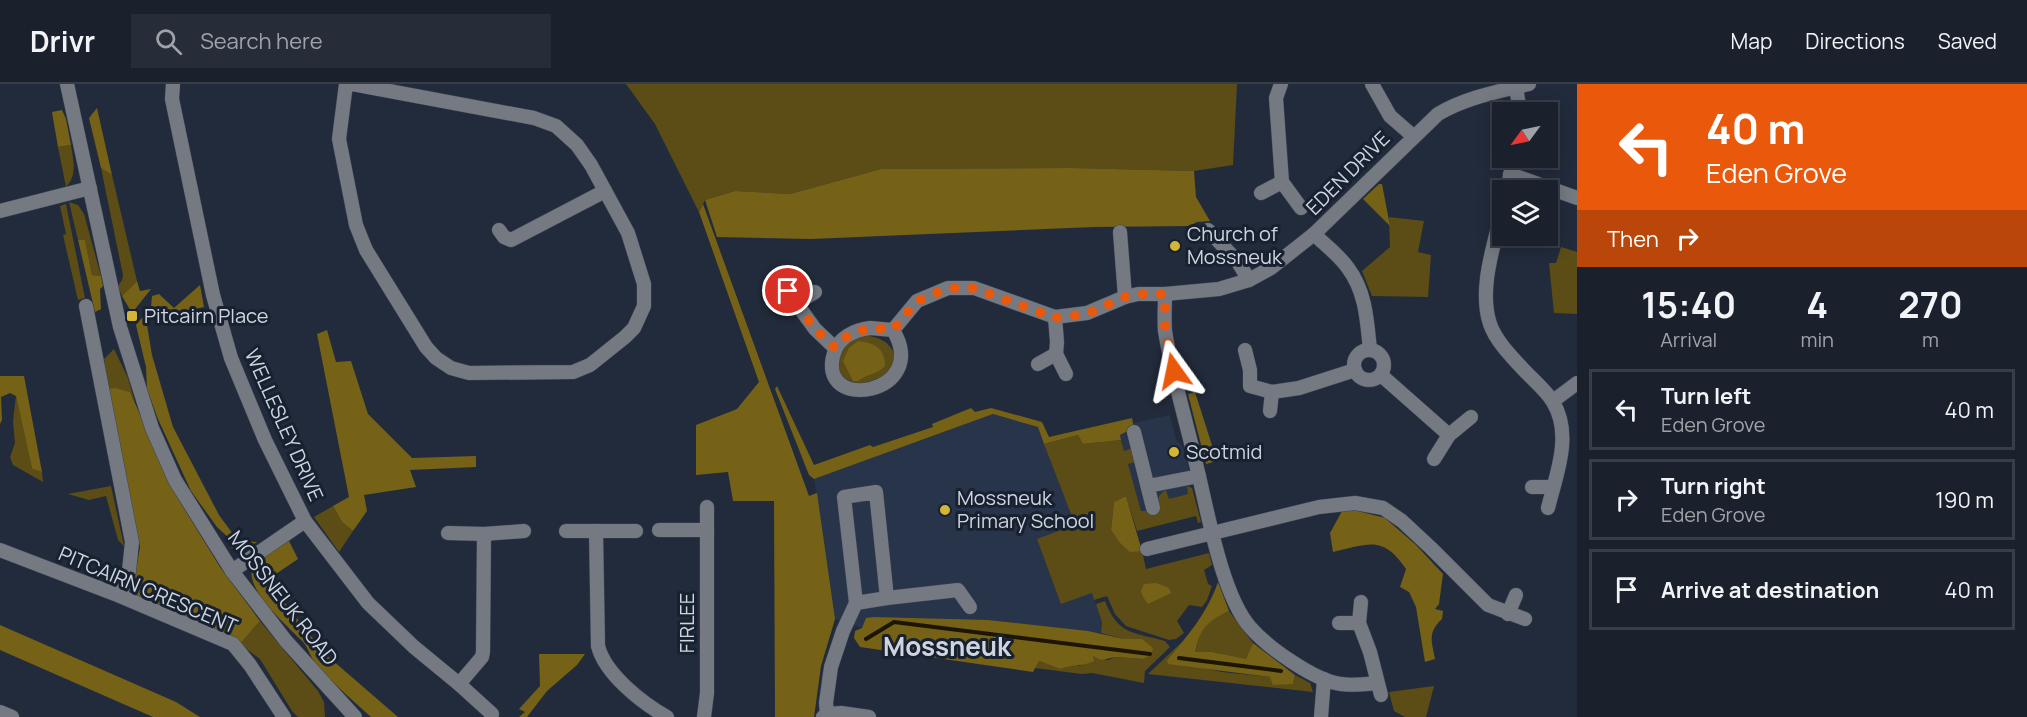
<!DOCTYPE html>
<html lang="en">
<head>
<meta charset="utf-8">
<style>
  :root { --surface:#1a202c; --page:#272d38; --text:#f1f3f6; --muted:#9fa3a9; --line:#383e48 }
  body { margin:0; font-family:Manrope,sans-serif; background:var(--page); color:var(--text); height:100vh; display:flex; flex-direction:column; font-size:22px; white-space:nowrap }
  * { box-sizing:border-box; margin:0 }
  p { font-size:20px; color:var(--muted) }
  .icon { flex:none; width:33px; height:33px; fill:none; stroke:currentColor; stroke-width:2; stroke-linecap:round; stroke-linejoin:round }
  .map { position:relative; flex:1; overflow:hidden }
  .details { display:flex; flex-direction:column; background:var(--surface); width:450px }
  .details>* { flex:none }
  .banner { background:#ea580c; color:#fff; overflow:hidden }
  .needle { width:39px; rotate:237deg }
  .fabs { position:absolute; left:1492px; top:18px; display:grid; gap:12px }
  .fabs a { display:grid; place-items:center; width:66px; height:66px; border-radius:0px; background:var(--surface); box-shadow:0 3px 15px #0003,0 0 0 2px var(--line); font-size:30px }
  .pin { position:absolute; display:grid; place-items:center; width:51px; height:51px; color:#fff; margin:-26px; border:3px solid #fff; border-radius:50%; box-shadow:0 2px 6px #0007 }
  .me { position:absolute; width:66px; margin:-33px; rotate:348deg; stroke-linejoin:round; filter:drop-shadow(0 0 4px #0008) }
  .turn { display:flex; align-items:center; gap:21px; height:126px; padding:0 30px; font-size:27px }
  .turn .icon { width:78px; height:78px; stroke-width:2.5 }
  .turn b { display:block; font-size:42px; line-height:51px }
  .then { display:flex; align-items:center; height:57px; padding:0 30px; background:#0003; gap:12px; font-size:22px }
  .eta { display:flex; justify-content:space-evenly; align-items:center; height:102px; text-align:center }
  .eta b { font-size:36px; font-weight:700; line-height:42px }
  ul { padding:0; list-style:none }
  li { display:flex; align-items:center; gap:18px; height:81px; margin:0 12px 9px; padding:0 18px; border:3px solid var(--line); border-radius:0px }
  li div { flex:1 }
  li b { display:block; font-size:22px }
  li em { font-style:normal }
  header { display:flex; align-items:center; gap:36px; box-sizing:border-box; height:84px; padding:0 30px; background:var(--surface); border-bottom:2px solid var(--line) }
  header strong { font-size:28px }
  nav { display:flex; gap:33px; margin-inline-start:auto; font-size:21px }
  .search { width:420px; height:54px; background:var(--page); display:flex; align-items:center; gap:15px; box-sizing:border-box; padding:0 21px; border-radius:0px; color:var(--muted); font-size:22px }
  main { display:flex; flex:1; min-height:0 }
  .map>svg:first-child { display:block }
  .built { fill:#283449 }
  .green { fill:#5b4d15 }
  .forest { fill:#756217 }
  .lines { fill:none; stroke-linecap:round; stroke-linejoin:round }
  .stream { stroke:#1d1500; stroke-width:4 }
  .minor-casing { stroke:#3e4655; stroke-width:15 }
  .minor { stroke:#747982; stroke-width:14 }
  .route { stroke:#ea580c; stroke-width:10; stroke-dasharray:0 18 }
  .poi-dot { fill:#d5b534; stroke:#182130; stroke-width:2 }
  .labels { text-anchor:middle; stroke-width:6; stroke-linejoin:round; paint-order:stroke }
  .street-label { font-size:20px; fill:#cfd5e0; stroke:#182130 }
  .poi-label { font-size:20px; fill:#cfd5e0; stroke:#182130; text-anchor:start }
  .district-label { font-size:26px; font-weight:bold; fill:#cfd5e0; stroke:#182130 }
</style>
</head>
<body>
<header>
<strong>Drivr</strong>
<div class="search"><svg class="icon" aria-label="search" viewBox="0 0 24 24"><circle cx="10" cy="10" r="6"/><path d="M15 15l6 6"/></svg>Search here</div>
<nav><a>Map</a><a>Directions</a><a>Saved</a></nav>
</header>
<main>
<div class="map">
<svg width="1577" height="633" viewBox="0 0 1577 633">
  <rect width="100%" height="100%" fill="#222b3b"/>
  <!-- built -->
  <g class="built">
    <path d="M993,330L1038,343L1076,443L1071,445L1102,538L1101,549L988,536L862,544L835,535L814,395Z"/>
    <path d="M1170,331L1176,356L1183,363L1189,386L1184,390L1189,410L1169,415L1166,406L1161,426L1141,427L1128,380L1132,365L1124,367L1120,351L1132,346L1134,344V339Z"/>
  </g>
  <!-- green -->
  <g class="green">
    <path d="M626,0H1237L1233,81L1194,87L1072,84L881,85L790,110L735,107L705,116L699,128L655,40Z"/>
    <path d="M71,61C73,76 78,91 66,103L58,63Z"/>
    <path d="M101,84L112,91L137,197L122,212L118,202L122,196L123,191Z"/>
    <path d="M69,118L78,121L84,130L101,192L92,191L85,157L78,156Z"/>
    <path d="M66,120L85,214L78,216L63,151L66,150L60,122Z"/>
    <path d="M1389,133L1424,137L1418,168L1431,171L1428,213L1372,212L1362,187L1390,163Z"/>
    <path d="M1561,163L1577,168V230L1554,229L1549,179H1556Z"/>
    <path d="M863,251C880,253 892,258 896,276L886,292L858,301L840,292L836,274L846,259Z"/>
    <path d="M114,265L128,294L135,319L130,308L108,305L104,275Z"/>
    <path d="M16,312L32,385L42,388L43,398L13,381L10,373L15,359L13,337Z"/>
    <path d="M1078,351L1083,360L1121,356L1124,367L1133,364L1136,378L1128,380L1141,427H1160C1158,416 1156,412 1166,406L1169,415L1188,410L1187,402L1192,404L1201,438L1198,439L1196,432L1137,447L1126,412L1114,418L1111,446L1119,458L1142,467L1146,485L1209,469L1212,481L1204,486L1208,500L1212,502L1207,516L1202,523L1189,521L1177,537L1184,549L1176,555L1169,556L1126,542L1115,530L1107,512L1094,516L1092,509L1061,520L1037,455L1069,443L1071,445L1076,443L1044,360Z"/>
    <path d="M111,402L124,462L118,456L106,412L89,416L68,410Z"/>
    <path d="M333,422L342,438L353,447L339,468L314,433Z"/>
    <path d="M1105,517C1118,551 1133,548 1165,557L1170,563L1145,587L1144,599L1092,589L1082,590L1035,584L1039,577L1060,585L1070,581L1080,582L1092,571L1108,576L1116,573L1143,575L1142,555H1124L1101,549L1102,538L1096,520Z"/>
    <path d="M1229,527L1253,559L1246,576L1212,568H1195C1202,542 1205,539 1229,527Z"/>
    <path d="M260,537L318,607L324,618L325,633H298L292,627L260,575L240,560Z"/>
    <path d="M1183,557L1167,576L1222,588L1271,593L1293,600L1295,591L1310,599L1313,608L1148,590Z"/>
    <path d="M1434,602L1426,633H1405L1394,627L1389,608Z"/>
  </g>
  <!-- forest -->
  <g class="forest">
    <path d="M97,24L112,91L101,84L89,34Z"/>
    <path d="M62,26L66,35L71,61L58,63L52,28Z"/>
    <path d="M1072,84L1194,87L1196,113L1210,137L1197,138L1189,142L1094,143L811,155L717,153L705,116L735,107L790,110L881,85Z"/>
    <path d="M1379,100H1382L1390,142L1363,115Z"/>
    <path d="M703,120L809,412L817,409L835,535L821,582L814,633H775L774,417H733L728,388L696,391V341L737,325L759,298L699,128Z"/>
    <path d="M78,156H85L92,191L101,192L103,202L100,205L101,225L95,228Z"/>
    <path d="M137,197L140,207L151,205L132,229L122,212Z"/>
    <path d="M200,201L204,223L146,235L152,271L173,343L219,431L238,457L257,458C247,464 241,470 230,463V455L217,443L191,407L158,335L147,305L146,283L136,241L151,223L152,212L159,210L174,224Z"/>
    <path d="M327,246L336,278L351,277L368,330L412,374L476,372V383L410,386L416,403L364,411L367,427L353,447L342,438L333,422L349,413L317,250Z"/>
    <path d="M858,257C875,259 885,264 885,282C878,290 867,290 858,297H853L843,277L849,264Z"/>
    <path d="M0,292H24L42,388L32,385L16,312L10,309L1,313L2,336L0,340Z"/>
    <path d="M777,302L814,381L870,361L873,363L933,343L932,340L971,324L975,328L991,324L1042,338L1049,353L1132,334L1134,344L1120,351L1121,356L1083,360L1078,351L1044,360L1038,343L993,330L814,395L809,391L775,305Z"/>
    <path d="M115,304L130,308L177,413L220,483L260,537L240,560L139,515L133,504L140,463L108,305Z"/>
    <path d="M1195,308L1217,377L1206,380L1188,310Z"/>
    <path d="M1126,412L1142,467L1130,468L1119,458L1111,446L1114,418Z"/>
    <path d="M1354,426L1385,434L1416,461L1443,490L1439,520L1435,525L1443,527L1442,535C1427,549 1432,557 1435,575L1425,578L1416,523L1409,508L1400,503L1406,485C1383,451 1369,460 1333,468L1330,449L1342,427Z"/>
    <path d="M289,457L298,475L267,496L324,569L398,633H371C353,617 334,600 317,582C311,575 309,565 303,558C288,542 242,505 253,480Z"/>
    <path d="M1218,498L1229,527C1207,538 1201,543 1195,568H1212L1246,575L1253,559L1295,591L1293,600L1273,601L1270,593L1168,580L1167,576C1187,553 1208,528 1218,498Z"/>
    <path d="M1156,499L1169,504L1171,509L1148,520L1143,513L1141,507L1144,500Z"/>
    <path d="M874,533L988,536L1088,547L1124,555H1142L1153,564L1151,571L1143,575L1116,573L1101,576L1093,572L1094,577C1083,583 1072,580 1060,585L1039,577L1033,588L860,563L854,554L855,547L862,544L866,534Z"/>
    <path d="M0,541L176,618L200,633H153L0,566Z"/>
    <path d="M539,570H585L577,581L547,607L527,633H519L525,628L519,625L540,602Z"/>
  </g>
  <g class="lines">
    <!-- stream -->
    <g class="stream">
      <path d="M866,555L894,538L1150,570"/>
      <path d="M1179,574L1281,587"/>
    </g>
    <defs>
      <g id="minor">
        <path d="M67,0L120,243L152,344L175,396L232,487L286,557L355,633"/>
        <path d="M173,0L172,15L213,211L231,274L265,356L305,437L368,519L414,563L459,600L482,573L483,568L484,450"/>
        <path d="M346,0L339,55L356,141L366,166L426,263L436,274L451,284L469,289L573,288L590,281L625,253L634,244L644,222V200L628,149L591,81L577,61L556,42L534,34L352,0"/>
        <path d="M1281,0L1276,14L1282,98L1301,124"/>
        <path d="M1372,0L1390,32L1413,52"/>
        <path d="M1516,3L1520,28"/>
        <path d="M1510,90L1577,114"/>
        <path d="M1507,106L1514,74"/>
        <path d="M1261,109L1282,98"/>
        <path d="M1503,123C1495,159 1478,204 1490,240C1496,257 1510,271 1522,284C1532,295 1546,306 1553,318C1573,351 1556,391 1548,424"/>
        <path d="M0,127L90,104"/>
        <path d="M499,146L504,153L511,156L605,107"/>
        <path d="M1208,146L1238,178L1249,196"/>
        <path d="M1120,148L1125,213"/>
        <path d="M1314,150C1325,161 1339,171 1348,184C1366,208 1367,237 1370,266"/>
        <path d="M781,198L815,245L835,264"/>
        <path d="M1165,210C1165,222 1164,235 1165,247C1172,291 1186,336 1196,380C1207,423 1221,510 1250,543C1267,563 1315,597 1341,600C1353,602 1365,600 1377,599"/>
        <path d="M797,219L815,208"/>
        <path d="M86,222L132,458L129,487L120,512"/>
        <path d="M870,244L893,246C932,311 815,330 834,269C839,253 855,246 870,244Z"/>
        <path d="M893,246L917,217L948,204H974L1055,233L1087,229L1125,213L1138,210H1165L1219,205L1249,196L1271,184L1314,150L1438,30C1467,13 1497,8 1529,0"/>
        <circle cx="1369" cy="281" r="15"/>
        <path d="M1245,266L1250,286V302L1272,308"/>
        <path d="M1056,270L1066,290"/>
        <path d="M1038,280L1056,270L1057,258L1055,233"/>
        <path d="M1381,291L1449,351L1471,333"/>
        <path d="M1553,317L1577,299"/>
        <path d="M1270,327L1272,308L1299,304L1355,286"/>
        <path d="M1134,348L1153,424"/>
        <path d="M1434,375L1449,351"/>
        <path d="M1148,402L1199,392"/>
        <path d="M1532,403H1553"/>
        <path d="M659,446H707"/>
        <path d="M566,447H636"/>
        <path d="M596,447L598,562C605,590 642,619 667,633"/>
        <path d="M448,449L484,450L524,447"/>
        <path d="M1147,465L1319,423L1355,419L1383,424L1402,437L1431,464L1488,521L1525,535"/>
        <path d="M0,466L120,512L233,560L250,581L284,633"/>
        <path d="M232,487L305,437"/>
        <path d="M887,514L958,506L970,523"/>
        <path d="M1361,518L1359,539L1370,568L1381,611"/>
        <path d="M1508,530L1516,511"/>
        <path d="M1339,539H1359"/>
        <path d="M459,600L492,630"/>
        <path d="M0,628L12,633"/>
        <path d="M827,630L841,629L869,633"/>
        <path d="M704,633L707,609V423"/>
        <path d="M823,633L827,630L826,619L831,583L843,547L856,519L844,413L876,408L887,514L856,519"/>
        <path d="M1321,633L1324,595"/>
      </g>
    </defs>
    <!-- minor casing -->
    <use href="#minor" class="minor-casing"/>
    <!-- minor -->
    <use href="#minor" class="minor"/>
  </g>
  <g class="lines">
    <!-- route -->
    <path class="route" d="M788,207L815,245L835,264C852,244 868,243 893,246L917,217L948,204H974L1055,234L1087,230L1125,213L1138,210H1165V245L1174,287"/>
  </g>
  <!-- markers -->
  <g class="poi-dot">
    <circle cx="1175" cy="162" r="6"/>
    <rect x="126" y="226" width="12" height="12" rx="3"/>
    <circle cx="1174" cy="368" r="6"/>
    <circle cx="945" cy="426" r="6"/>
  </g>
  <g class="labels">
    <!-- street labels -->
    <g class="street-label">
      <text transform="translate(1348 89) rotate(-45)" y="7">EDEN DRIVE</text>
      <text transform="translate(284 341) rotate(66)" y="7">WELLESLEY DRIVE</text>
      <text transform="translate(148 506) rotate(23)" y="7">PITCAIRN CRESCENT</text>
      <text transform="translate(283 514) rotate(52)" y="7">MOSSNEUK ROAD</text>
      <text transform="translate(687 539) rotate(-90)" y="7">FIRLEE</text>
    </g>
    <!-- poi labels -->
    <g class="poi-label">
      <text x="1187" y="157">Church of<tspan x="1187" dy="23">Mossneuk</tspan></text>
      <text x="144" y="239">Pitcairn Place</text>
      <text x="1186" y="375">Scotmid</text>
      <text x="957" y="421">Mossneuk<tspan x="957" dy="23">Primary School</tspan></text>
    </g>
    <!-- district labels -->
    <g class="district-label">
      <text x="947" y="572">Mossneuk</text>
    </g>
  </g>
</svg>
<div class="fabs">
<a><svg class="needle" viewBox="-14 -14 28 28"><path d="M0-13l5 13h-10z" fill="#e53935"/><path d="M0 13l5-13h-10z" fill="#9fa3a9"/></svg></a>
<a><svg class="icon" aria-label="layers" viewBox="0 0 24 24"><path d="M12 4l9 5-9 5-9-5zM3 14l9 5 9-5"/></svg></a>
</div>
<div class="pin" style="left:788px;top:207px;background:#d93025"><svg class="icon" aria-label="arrive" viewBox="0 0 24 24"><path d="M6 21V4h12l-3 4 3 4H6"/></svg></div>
<svg class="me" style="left:1174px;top:287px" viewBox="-20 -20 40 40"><path d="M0-17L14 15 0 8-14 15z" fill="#ea580c" stroke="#fff" stroke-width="4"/></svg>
</div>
<section class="details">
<div class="banner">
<div class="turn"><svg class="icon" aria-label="left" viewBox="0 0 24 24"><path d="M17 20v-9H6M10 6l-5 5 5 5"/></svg><div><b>40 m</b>Eden Grove</div></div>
<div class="then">Then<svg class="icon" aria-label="right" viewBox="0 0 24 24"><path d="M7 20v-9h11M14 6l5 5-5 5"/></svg></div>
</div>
<div class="eta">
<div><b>15:40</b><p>Arrival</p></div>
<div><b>4</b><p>min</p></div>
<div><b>270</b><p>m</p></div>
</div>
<ul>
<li><svg class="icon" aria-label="left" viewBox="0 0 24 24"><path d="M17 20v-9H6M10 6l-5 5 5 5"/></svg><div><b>Turn left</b><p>Eden Grove</p></div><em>40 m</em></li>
<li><svg class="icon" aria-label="right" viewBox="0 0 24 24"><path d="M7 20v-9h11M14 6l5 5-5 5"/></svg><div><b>Turn right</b><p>Eden Grove</p></div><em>190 m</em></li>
<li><svg class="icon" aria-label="arrive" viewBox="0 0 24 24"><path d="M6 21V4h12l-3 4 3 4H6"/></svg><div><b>Arrive at destination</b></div><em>40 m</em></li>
</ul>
</section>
</main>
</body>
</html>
